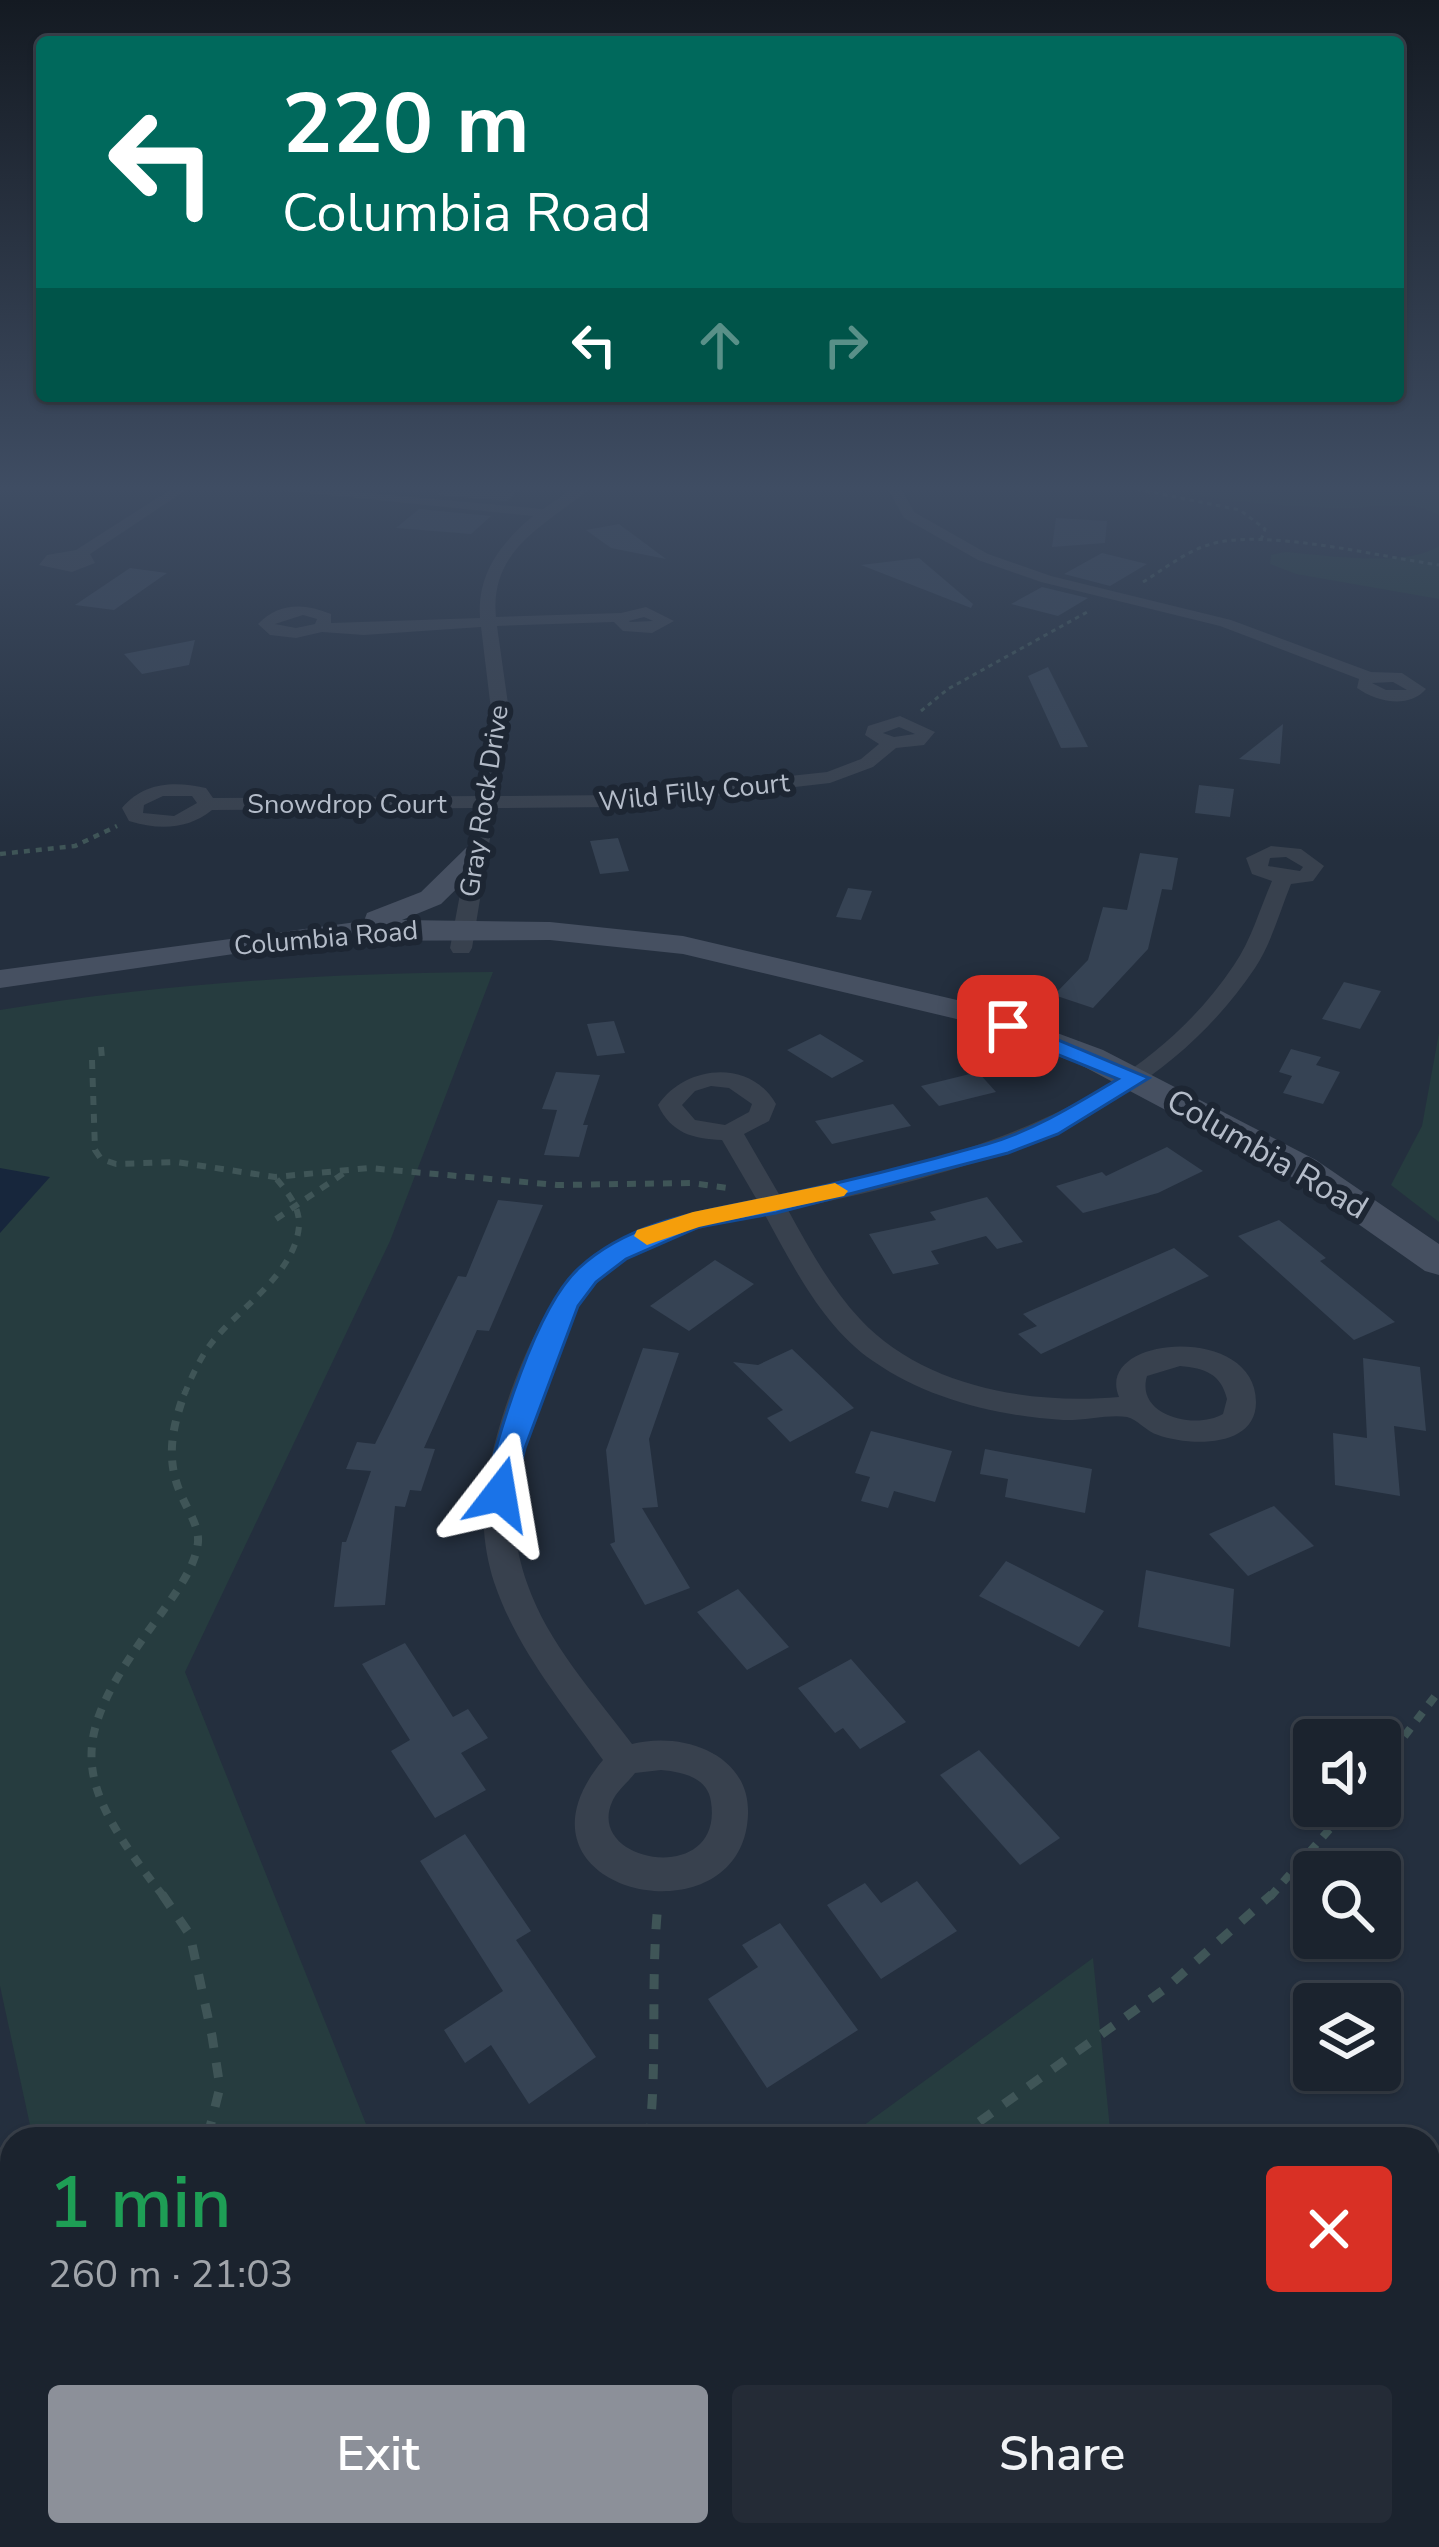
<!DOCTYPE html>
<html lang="en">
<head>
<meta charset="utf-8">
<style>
  :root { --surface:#1b232e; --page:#242b36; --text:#f1f3f6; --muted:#a0a4aa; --line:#39404a; --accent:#8c9099 }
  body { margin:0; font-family:"Nunito Sans",sans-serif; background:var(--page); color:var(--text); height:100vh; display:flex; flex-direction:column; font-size:45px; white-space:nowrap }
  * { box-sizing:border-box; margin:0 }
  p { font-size:39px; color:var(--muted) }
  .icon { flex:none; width:66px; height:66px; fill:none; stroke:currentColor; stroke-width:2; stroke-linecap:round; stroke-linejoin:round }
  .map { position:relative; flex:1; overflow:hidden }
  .side { position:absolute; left:0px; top:2127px; width:1440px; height:420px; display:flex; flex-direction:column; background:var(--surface); border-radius:36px 36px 0 0; box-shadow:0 3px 9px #0004,0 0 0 3px var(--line) }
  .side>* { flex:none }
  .hud { position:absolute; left:36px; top:36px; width:1368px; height:366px; border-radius:12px; box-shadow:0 3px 9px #0004,0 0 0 3px var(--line); background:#00695c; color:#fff; overflow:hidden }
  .fabs { position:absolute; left:1293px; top:1719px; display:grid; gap:24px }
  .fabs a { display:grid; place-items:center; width:108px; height:108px; border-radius:12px; background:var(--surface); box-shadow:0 3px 9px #0004,0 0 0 3px var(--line); font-size:60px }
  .pin { position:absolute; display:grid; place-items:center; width:102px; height:102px; color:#fff; margin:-51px; border-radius:24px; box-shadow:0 6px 18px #0006 }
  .me { position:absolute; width:132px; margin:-66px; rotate:14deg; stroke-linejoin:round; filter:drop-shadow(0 0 9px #0008) }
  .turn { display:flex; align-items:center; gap:42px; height:252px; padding:0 48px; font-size:54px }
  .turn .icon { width:156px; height:156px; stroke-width:2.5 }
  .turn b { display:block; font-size:84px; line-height:102px }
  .lanes { display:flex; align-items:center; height:114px; padding:0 48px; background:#0003; justify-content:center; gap:60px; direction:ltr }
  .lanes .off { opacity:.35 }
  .round { display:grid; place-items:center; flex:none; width:126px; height:126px; border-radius:12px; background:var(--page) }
  .overview { display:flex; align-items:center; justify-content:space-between; height:204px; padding:0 48px }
  h1 { font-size:72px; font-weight:600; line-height:90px; color:#1e9e55 }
  .primary-button { display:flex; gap:24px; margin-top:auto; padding:24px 48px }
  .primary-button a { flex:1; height:138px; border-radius:12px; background:var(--accent); color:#fff; font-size:48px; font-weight:600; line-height:138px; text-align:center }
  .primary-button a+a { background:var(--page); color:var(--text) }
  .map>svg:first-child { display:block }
  .green { fill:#263c3f }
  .water { fill:#17263c }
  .building { fill:#364354 }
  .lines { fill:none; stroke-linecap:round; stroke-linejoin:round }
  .path-far4 { stroke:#3f5557; stroke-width:3; stroke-dasharray:4.5 4.5; stroke-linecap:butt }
  .path-far3 { stroke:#3f5557; stroke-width:4.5; stroke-dasharray:6 6; stroke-linecap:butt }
  .path-far2 { stroke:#3f5557; stroke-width:6; stroke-dasharray:9 9; stroke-linecap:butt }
  .path-far1 { stroke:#3f5557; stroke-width:8; stroke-dasharray:10 10; stroke-linecap:butt }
  .path { stroke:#3f5557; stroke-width:9; stroke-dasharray:15 15; stroke-linecap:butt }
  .street { fill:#38414e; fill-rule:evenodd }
  .secondary { fill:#465061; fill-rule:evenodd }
  .route { fill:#1a73e8; stroke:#114b97; stroke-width:3 }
  .slow { fill:#f59e0b }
  .labels { text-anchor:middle; stroke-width:12; stroke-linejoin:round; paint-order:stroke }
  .far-street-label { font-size:27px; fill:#b4bcc9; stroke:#1d2633 }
  .street-label { font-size:33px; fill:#b4bcc9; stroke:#1d2633 }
</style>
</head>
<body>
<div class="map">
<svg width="1439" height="2547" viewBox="0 0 1439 2547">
  <rect width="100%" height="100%" fill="#242f3e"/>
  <!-- green -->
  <g class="green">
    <path d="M1196,484H1439V515C1408,497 1370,510 1335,508C1287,506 1238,503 1191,494Z"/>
    <path d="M1439,546V599L1296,574L1270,564L1271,555L1285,552C1325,555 1405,568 1439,546Z"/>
    <path d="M493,972L390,1241L185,1672L372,2139H33L0,1986V1010C164,983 327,973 493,972Z"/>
    <path d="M1439,1033V1222L1391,1185L1422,1126Z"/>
    <path d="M1093,1958L1111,2139H845Z"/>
    <path d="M119,2535H947L940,2547H122Z"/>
  </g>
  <!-- water -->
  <path class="water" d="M0,1168L50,1177L0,1233Z"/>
  <!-- building -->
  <g class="building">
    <path d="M450,484H526L507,501L436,495Z"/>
    <path d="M419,509L491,516L471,534L396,528Z"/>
    <path d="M1056,518L1107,521L1105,543L1052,547Z"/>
    <path d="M619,524L666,559L611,548L586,530Z"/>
    <path d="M1102,553L1147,564L1110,586L1064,574Z"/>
    <path d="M919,558L973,604L971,608L861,565Z"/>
    <path d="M130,568L167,573L114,610L75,605Z"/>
    <path d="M1042,587L1088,598L1058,616L1011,604Z"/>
    <path d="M195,640L189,665L142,674L124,654Z"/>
    <path d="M1048,667L1088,747L1061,748L1028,676Z"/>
    <path d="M1283,724L1280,764L1239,759Z"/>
    <path d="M1199,785L1234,789L1230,817L1195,813Z"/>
    <path d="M618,838L629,871L600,874L590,841Z"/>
    <path d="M1140,853L1178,858L1172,890L1162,889L1148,949L1093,1008L1054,995L1088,960L1103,907L1127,910Z"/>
    <path d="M848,888L872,891L861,920L836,917Z"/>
    <path d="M1344,982L1381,991L1360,1029L1322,1019Z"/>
    <path d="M614,1021L625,1053L597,1056L587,1024Z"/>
    <path d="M820,1034L864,1061L832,1078L787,1050Z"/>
    <path d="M1291,1049L1321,1057L1316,1065L1340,1072L1323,1104L1283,1093L1292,1076L1279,1072Z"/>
    <path d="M556,1072L600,1075L583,1125H588L579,1157L544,1155L557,1110L542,1109Z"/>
    <path d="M978,1072L996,1092L939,1106L921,1086Z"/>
    <path d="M893,1104L911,1126L832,1144L815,1121Z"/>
    <path d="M1167,1147L1203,1171L1158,1193L1083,1213L1056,1186L1102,1172L1106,1176Z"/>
    <path d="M987,1197L1023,1242L997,1249L986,1236L931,1251L939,1264L893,1274L869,1234L936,1220L930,1212Z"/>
    <path d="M498,1200L543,1205L489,1331L477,1330L424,1448L435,1449L421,1491L410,1490L405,1507L395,1506L385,1605L334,1607L342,1542H346L371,1471L346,1469L357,1442L375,1444L458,1276L466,1277Z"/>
    <path d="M1279,1220L1326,1258L1320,1261L1395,1322L1354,1340L1238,1236Z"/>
    <path d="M1174,1248L1209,1276L1041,1354L1018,1334L1037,1326L1023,1314Z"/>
    <path d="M715,1260L754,1284L689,1331L650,1306Z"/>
    <path d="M643,1348L679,1353L649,1439L658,1507L642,1508L690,1588L645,1605L610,1544L615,1542L606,1450Z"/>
    <path d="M792,1349L854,1408L790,1442L767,1418L783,1410L733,1362L758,1365Z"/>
    <path d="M1363,1358L1420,1367L1426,1431L1394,1426L1400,1496L1335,1485L1333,1433L1367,1438Z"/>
    <path d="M871,1431L952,1451L935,1502L894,1491L888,1508L861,1501L870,1477L855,1473Z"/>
    <path d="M985,1449L1092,1469L1085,1513L1005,1497L1008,1479L980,1474Z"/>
    <path d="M1274,1506L1314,1546L1248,1576L1209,1534Z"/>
    <path d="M1006,1561L1104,1611L1079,1647L979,1596Z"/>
    <path d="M1146,1570L1234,1589L1230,1647L1138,1627Z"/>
    <path d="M738,1589L789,1647L747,1670L697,1612Z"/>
    <path d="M405,1643L453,1717L468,1709L488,1738L461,1753L486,1790L435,1818L391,1751L410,1740L362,1664Z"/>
    <path d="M851,1659L906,1722L860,1749L843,1728L835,1733L798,1688Z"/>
    <path d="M979,1750L1060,1838L1020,1865L940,1775Z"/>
    <path d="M465,1834L531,1931L516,1940L596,2057L529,2104L491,2045L465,2063L444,2030L503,1991L420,1861Z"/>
    <path d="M917,1881L957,1931L881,1979L827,1905L865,1883L881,1903Z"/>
    <path d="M780,1923L858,2030L767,2088L708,1999L758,1967L742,1945Z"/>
  </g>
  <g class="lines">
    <!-- path-far4 -->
    <g class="path-far4">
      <path d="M1110,484L1240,510L1265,529L1261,540"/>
      <path d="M0,486L6,484"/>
      <path d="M1143,582C1163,570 1185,552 1208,545C1261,527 1381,557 1439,565"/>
      <path d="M921,711L948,689L1089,611"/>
    </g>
    <!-- path-far3 -->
    <path class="path-far3" d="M0,854L75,846L117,826"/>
    <!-- path-far2 -->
    <g class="path-far2">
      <path d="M101,1047L102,1058"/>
      <path d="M92,1060L95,1150L101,1159L116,1164L176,1162L275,1177L369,1168L557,1185L691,1183L727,1188"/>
      <path d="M276,1219L347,1171"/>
      <path d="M184,1395C191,1378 199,1360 210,1345C237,1309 295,1275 299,1226C300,1206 287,1192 275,1177"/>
    </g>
    <!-- path-far1 -->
    <g class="path-far1">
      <path d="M1380,1768L1439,1691"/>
      <path d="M164,1897C68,1775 68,1739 160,1615C174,1595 196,1567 198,1542C199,1527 189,1512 183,1499C165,1462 171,1430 185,1392"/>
      <path d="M1270,1897L1350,1806"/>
    </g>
    <!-- path -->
    <g class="path">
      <path d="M162,1894L190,1935L212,2036L220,2087L207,2139"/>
      <path d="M649,2139C658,2060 650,1983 658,1904"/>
      <path d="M955,2139L1166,1988L1272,1894"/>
      <path d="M276,2547L295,2535"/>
    </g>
    <!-- street -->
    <g class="street">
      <path d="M179,484H195L90,554L95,563L72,572L39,565L47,555L76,550Z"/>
      <path d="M220,484H270L543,509L579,484H595C550,524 489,546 496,617L621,613L646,607L674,621L652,633L623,631L614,622L497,626L510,718L497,796L616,795L827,772L861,759L879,744L865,735L868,726L900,716L935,732L924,745L896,748L873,767L830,783L616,807L495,808L472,948L469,953H453L450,948L476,808L212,810C187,830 159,830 129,821L122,808C144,782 174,781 206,788L213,798L478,796L492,718L481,627L364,635L322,632L296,638L270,635L258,624C279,602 305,603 331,614V623L480,618C477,573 501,543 533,516ZM303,615L317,619L315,624L296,628L275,624ZM644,617L653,621L630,622L629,621ZM899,727L915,734L894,737L883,733ZM163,796H192L197,803L174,816L143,813L144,805Z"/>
      <path d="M885,484H899L914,512L988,554L1051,576L1231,620L1371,672L1402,673L1426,689C1409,709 1377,702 1357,688L1359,679L1220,626L1041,582L978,560L904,518ZM1393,682L1407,690H1386L1372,683Z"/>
      <path d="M1271,846L1301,849L1324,866L1313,881L1291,884C1280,911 1271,944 1255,968C1149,1126 964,1173 788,1210C809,1248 830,1287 860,1319C923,1387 1030,1405 1119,1397C1093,1335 1256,1323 1256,1402C1256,1449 1188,1446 1158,1435C1147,1432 1137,1419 1127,1417C1109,1414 1083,1421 1063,1420C998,1416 927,1399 873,1361C823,1327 793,1266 765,1215C710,1225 656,1235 611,1270C560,1309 522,1430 515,1493C512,1523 517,1555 527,1583C548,1644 594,1693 632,1744C681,1731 750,1753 748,1814C744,1948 492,1893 603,1760C563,1704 516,1648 494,1582C485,1554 481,1521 485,1492C493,1427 536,1303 587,1261C636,1222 697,1211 757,1200L722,1140C693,1139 671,1133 658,1105C685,1065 750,1058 776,1104L769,1121L744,1134L780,1196C947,1161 1133,1116 1234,965C1251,941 1260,908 1272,881L1252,874L1246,858ZM1286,857L1303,867L1300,871L1268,866L1270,858ZM711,1086L729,1088L752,1104L749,1112L725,1125L695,1120L682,1105L695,1091ZM1180,1366C1205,1368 1221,1374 1227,1399L1223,1414C1196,1430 1135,1416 1147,1376ZM661,1770C682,1772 708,1777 711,1802C724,1887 585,1864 612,1802C616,1792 628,1782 635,1773Z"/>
    </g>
    <!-- secondary -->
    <path class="secondary" d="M476,845L486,848L490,854L486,860L441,904L402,920L550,922L683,936L987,1007L1103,1050L1316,1160L1439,1244V1275L1425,1271L1290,1176L1079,1064L965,1021L683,954L550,940L323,941L0,988V970L364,921L367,913L421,892L466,848Z"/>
  </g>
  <!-- sky -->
  <linearGradient id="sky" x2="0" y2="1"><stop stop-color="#141a22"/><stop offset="0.58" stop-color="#3f4d63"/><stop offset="1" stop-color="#3f4d63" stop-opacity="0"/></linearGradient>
  <rect width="1439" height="841" fill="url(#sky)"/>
  <!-- route -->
  <path class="route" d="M1008,1019L1149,1078L1058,1134L1008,1153L776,1213L699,1227L626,1259L596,1282L578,1306L525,1448L511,1502H488L484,1494C498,1435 535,1308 579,1268C632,1219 707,1211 774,1197C845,1182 917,1164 987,1144C1035,1130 1076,1104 1118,1079L1000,1031L996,1026Z"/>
  <!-- slow -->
  <path class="slow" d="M835,1183L848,1191L844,1196L699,1227L647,1245L634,1236L637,1230L693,1212Z"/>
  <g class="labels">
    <!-- far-street labels -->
    <g class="far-street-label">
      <text transform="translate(694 792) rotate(-6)" y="9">Wild Filly Court</text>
      <text transform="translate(484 801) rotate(-81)" y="9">Gray Rock Drive</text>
      <text x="347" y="813">Snowdrop Court</text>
      <text transform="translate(326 938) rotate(-5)" y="9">Columbia Road</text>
    </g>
    <!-- street labels -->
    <g class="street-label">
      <text transform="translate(1268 1153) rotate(30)" y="12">Columbia Road</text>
    </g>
  </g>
</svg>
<div class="fabs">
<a><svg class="icon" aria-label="sound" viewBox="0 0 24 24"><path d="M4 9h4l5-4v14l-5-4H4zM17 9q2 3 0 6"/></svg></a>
<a><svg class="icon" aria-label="search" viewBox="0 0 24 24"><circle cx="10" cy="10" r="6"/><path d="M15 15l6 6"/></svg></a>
<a><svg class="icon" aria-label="layers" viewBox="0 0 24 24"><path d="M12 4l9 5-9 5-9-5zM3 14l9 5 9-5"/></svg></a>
</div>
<div class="pin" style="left:1008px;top:1026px;background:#d93025"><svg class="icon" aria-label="arrive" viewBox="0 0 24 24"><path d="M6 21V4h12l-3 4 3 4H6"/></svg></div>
<svg class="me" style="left:500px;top:1494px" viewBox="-20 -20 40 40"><path d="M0-17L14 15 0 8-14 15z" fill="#1a73e8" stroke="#fff" stroke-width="4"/></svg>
<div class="hud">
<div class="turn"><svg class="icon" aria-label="left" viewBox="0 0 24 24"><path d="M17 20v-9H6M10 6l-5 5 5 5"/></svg><div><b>220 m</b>Columbia Road</div></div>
<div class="lanes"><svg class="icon" aria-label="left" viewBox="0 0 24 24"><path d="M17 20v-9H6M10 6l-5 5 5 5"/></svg><svg class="icon off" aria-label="ahead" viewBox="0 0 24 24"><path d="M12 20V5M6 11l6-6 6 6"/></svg><svg class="icon off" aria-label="right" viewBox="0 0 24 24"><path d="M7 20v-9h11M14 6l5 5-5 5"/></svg></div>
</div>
<section class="side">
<div class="overview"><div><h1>1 min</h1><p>260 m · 21:03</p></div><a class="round" style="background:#d93025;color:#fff"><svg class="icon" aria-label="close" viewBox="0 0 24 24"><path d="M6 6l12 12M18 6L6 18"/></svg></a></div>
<div class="primary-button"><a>Exit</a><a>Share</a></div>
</section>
</div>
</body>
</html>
